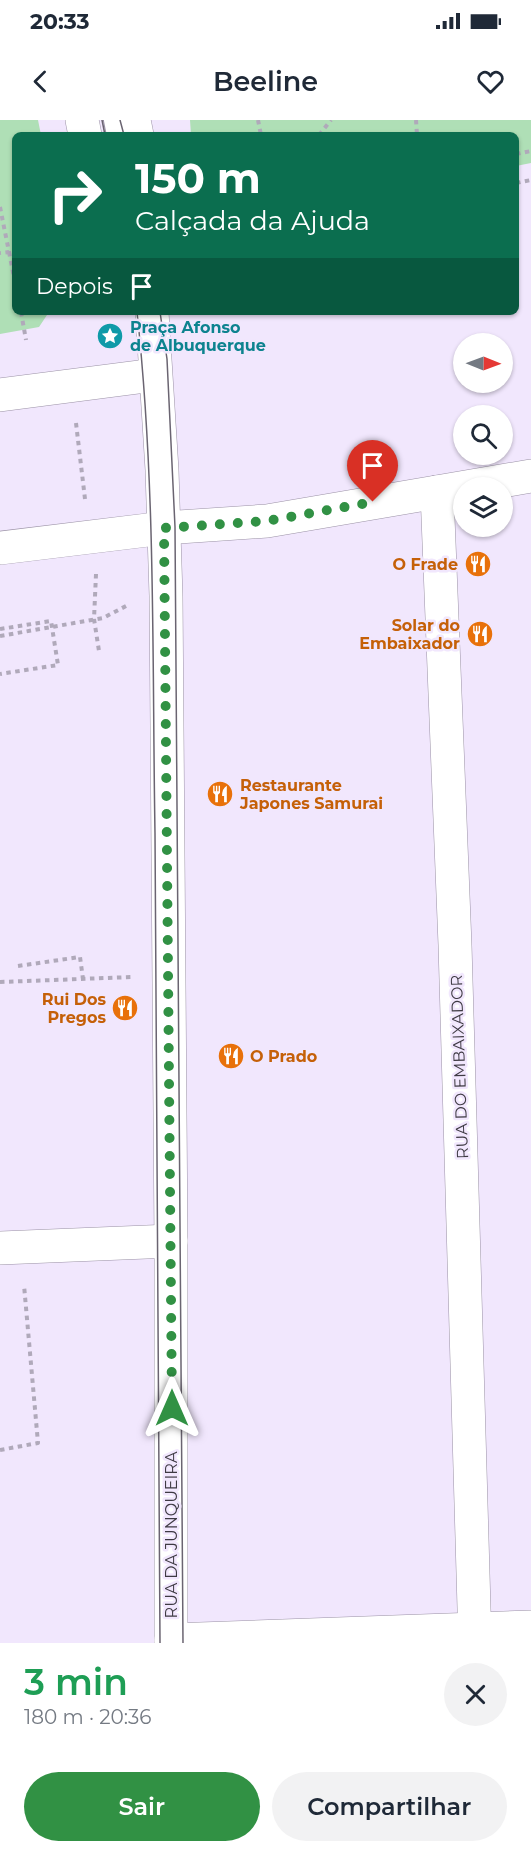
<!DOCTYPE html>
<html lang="pt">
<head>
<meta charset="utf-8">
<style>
  :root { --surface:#fff; --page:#f2f2f3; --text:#1f2937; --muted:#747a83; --accent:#319144 }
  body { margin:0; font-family:Montserrat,sans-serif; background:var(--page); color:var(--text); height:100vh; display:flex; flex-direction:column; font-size:22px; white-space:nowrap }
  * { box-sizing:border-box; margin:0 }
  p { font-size:20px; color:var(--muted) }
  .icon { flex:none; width:33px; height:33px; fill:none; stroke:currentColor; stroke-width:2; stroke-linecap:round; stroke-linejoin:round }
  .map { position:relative; height:1523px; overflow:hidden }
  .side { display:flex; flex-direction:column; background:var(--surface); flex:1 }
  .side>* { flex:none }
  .hud { position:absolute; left:12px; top:12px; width:507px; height:183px; border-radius:9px; box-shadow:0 2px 4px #0004; background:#0b6e4f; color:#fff; overflow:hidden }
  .needle { width:39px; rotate:91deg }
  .buttons { position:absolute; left:453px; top:213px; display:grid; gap:12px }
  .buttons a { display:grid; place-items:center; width:60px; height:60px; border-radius:50%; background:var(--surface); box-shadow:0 2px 4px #0004; font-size:30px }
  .pin { position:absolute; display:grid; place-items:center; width:51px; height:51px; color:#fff; margin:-62px -26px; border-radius:50% 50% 50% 0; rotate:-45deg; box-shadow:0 0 6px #0007 }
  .pin .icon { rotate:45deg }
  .me { position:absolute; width:66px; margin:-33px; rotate:0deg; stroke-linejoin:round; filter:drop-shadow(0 0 4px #0008) }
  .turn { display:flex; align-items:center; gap:21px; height:126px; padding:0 24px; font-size:27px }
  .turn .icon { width:78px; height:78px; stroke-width:2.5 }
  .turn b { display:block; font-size:42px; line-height:51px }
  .then { display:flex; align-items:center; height:57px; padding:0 24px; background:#0003; gap:12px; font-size:22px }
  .round { display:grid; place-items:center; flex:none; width:63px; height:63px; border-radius:32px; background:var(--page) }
  .headline { display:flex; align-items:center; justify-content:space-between; height:102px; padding:0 24px }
  h1 { font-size:36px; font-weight:600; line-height:45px; color:#1e9e55 }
  .primary-button { display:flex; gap:12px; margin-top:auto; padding:12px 24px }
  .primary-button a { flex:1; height:69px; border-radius:36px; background:var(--accent); color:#fff; font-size:24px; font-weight:600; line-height:69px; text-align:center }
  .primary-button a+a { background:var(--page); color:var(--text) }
  .status { display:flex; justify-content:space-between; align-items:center; height:42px; padding:0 30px; background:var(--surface); direction:ltr }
  .status svg { height:16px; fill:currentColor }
  header { display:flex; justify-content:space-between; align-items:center; height:78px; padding:0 24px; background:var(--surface); font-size:27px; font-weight:600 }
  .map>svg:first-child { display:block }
  .green { fill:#afdfb6 }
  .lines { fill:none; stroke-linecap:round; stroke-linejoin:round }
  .lane-casing { stroke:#9b92a6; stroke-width:26 }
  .street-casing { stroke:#9b92a6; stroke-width:34 }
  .secondary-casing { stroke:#9b92a6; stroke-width:34 }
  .path { stroke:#b0a9ba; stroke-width:4; stroke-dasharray:4.5 4.5; stroke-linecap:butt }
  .lane { stroke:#fff; stroke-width:24 }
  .street { stroke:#fff; stroke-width:33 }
  .secondary { stroke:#fff; stroke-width:33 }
  .tram { stroke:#6a6471; stroke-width:1.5 }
  .path-bridge { stroke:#b0a9ba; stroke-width:4; stroke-dasharray:4.5 4.5; stroke-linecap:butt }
  .route { stroke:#319144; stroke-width:10; stroke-dasharray:0 18 }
  .labels { text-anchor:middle; stroke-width:5; stroke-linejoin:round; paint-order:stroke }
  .culture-label { font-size:16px; font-weight:bold; fill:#0d838f; stroke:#f1e7fd; text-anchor:start }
  .food-label { font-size:16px; font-weight:bold; fill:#c56008; stroke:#f1e7fd; text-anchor:end }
  .street-label { font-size:16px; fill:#3e3a43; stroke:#f1e7fd }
</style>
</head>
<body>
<div class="status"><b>20:33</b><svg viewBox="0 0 49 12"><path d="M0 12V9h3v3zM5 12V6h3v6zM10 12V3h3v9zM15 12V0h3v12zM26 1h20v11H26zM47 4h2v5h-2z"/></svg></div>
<header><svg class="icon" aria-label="back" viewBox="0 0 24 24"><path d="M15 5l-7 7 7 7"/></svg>Beeline<svg class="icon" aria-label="heart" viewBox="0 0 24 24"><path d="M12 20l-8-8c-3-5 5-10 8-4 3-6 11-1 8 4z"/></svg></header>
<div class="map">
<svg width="531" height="1523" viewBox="0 0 531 1523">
  <rect width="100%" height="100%" fill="#f1e7fd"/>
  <!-- green -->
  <g class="green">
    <path d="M0,0H38L41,15H15V192H49L39,207L0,214Z"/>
    <path d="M190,0H531V43L516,46V15H191Z"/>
  </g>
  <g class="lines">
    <defs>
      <path id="lane" d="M116,0L119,15"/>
      <g id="street">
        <path d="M0,275L154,255"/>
        <path d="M437,372L455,825L475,1523"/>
        <path d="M0,428L164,408"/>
        <path d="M0,1128L171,1121"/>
        <path d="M171,1520L531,1507"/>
      </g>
      <g id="secondary">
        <path d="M82,0L85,15"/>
        <path d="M134,0L137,15"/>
        <path d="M152,192L162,350L166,476L171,1121V1523"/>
        <path d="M164,408L267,401L531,356"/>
      </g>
    </defs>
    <!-- lane casing -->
    <use href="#lane" class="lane-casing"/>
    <!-- street casing -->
    <use href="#street" class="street-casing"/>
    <!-- secondary casing -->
    <use href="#secondary" class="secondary-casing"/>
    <!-- path -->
    <g class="path">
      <path d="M258,0L261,15"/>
      <path d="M416,0L417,15"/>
      <path d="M319,15L331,0"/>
      <path d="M516,34L531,31"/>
      <path d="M516,63L531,60"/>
      <path d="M0,87L9,132L0,133"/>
      <path d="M9,132L15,162"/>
      <path d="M21,192L26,220"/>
      <path d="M76,303L85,379"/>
      <path d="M96,454L94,499L99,531"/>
      <path d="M0,516L103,498L128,485"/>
      <path d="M18,846L80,837L83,859"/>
      <path d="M0,862L133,857"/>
      <path d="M0,1330L38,1323L24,1165"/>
    </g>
    <!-- lane -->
    <use href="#lane" class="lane"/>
    <!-- street -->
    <use href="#street" class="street"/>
    <!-- secondary -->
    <use href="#secondary" class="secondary"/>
    <!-- tram -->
    <g class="tram">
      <path d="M102,0L105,15"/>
      <path d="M120,0L124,15"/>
      <path d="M137,192C156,368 152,537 155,713C158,983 160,1253 160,1523"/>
      <path d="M160,192L167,239L175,407L183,1523"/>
    </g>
    <!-- path-bridge -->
    <path class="path-bridge" d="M0,509L51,501L58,545L0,554"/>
  </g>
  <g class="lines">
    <!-- route -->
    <path class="route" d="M172,1288L164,408L267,401L373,382"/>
  </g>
  <!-- icons -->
  <defs>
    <symbol id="sight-disc" viewBox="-11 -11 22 22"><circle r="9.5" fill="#0f9aa8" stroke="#f1e7fd"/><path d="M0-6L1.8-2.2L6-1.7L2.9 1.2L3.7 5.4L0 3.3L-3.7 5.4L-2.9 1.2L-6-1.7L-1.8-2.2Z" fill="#fff"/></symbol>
    <symbol id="restaurant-disc" viewBox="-11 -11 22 22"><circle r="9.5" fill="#e8710a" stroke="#f1e7fd"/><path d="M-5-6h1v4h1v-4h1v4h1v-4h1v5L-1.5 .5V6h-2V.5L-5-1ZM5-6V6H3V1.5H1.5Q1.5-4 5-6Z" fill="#fff"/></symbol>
  </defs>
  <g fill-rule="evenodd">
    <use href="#sight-disc" x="95" y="201" width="30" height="30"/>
    <use href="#restaurant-disc" x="463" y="429" width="30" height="30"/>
    <use href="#restaurant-disc" x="465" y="499" width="30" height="30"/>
    <use href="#restaurant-disc" x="205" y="659" width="30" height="30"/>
    <use href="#restaurant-disc" x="110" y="873" width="30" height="30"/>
    <use href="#restaurant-disc" x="216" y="921" width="30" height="30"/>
  </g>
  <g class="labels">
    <!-- culture labels -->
    <g class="culture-label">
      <text x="130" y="213">Praça Afonso<tspan x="130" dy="18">de Albuquerque</tspan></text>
    </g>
    <!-- food labels -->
    <g class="food-label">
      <text x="458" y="450">O Frade</text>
      <text x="460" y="511">Solar do<tspan x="460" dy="18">Embaixador</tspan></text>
      <text x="240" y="671" text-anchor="start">Restaurante<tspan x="240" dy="18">Japones Samurai</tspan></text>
      <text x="106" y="885">Rui Dos<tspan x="106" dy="18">Pregos</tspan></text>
      <text x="250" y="942" text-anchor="start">O Prado</text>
    </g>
    <!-- street labels -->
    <g class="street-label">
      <text transform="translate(459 947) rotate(-92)" y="6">RUA DO EMBAIXADOR</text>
      <text transform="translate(171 1415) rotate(-90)" y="6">RUA DA JUNQUEIRA</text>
    </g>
  </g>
</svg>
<div class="buttons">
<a><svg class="needle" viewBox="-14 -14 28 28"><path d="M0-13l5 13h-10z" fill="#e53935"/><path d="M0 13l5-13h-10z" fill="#747a83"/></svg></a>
<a><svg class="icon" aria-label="search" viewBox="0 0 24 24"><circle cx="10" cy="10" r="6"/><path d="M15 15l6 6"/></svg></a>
<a><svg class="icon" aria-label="layers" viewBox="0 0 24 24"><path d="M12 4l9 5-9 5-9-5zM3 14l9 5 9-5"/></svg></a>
</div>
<div class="pin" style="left:373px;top:382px;background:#d93025"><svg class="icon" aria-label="arrive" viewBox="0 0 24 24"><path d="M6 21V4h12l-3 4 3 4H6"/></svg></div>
<svg class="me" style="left:172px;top:1288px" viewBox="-20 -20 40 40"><path d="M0-17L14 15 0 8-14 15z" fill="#319144" stroke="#fff" stroke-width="4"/></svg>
<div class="hud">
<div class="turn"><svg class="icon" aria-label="right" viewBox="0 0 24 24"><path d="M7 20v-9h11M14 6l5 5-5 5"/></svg><div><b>150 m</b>Calçada da Ajuda</div></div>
<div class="then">Depois<svg class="icon" aria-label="arrive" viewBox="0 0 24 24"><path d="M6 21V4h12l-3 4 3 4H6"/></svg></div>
</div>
</div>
<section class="side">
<div class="headline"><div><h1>3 min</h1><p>180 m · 20:36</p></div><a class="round"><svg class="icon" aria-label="close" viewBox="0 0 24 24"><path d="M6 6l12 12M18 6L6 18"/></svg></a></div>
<div class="primary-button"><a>Sair</a><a>Compartilhar</a></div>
</section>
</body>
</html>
